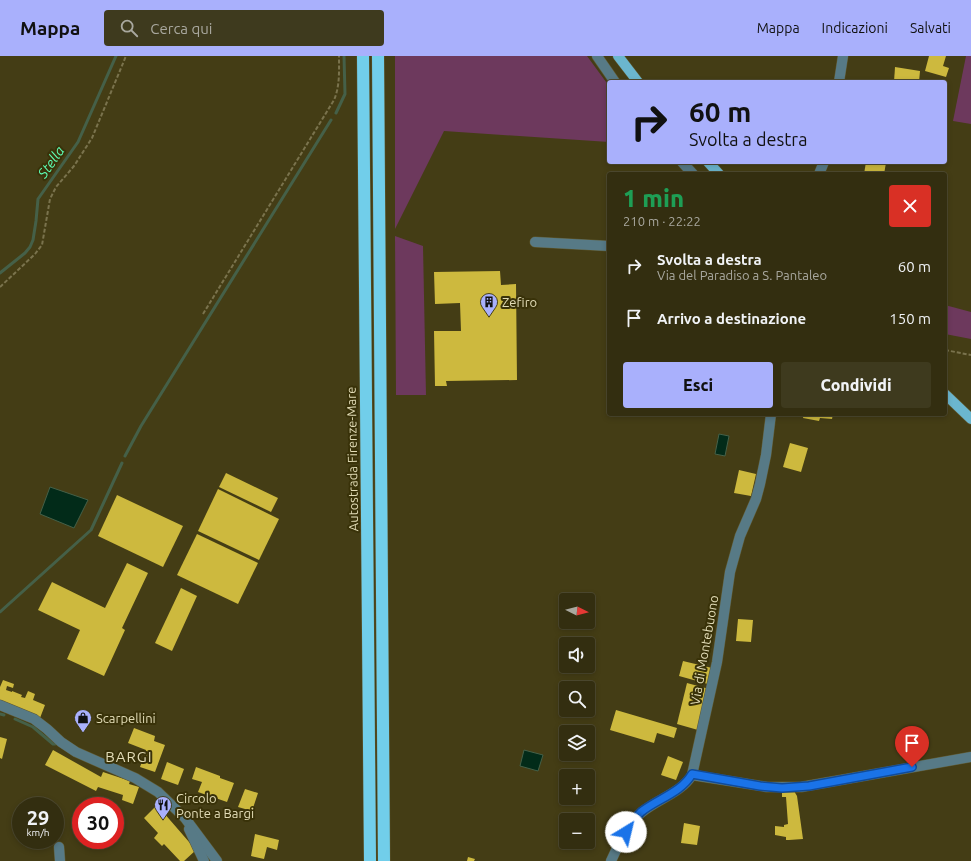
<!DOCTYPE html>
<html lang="it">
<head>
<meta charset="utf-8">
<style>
  :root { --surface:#332e10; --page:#3e3a1e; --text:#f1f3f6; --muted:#a9a89f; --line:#4e4a30; --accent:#a9b0fc }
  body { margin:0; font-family:Ubuntu,sans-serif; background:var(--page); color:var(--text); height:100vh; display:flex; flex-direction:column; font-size:15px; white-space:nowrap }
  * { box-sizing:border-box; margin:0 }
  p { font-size:13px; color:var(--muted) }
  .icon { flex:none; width:22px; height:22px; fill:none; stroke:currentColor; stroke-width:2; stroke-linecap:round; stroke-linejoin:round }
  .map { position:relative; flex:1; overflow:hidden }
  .sheet { position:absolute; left:607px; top:116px; width:340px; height:244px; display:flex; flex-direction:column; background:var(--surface); border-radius:4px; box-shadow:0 2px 6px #0003,0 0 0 1px var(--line) }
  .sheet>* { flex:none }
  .banner { position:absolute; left:607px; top:24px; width:340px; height:84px; border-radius:4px; box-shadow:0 2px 6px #0003,0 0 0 1px var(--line); background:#a9b0fc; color:#111; overflow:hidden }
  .needle { width:26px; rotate:96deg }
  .fabs { position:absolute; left:559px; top:537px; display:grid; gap:8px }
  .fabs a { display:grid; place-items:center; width:36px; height:36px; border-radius:4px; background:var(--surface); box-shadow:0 2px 6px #0003,0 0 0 1px var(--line); font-size:20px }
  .speed { position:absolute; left:12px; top:741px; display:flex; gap:8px; font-size:20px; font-weight:700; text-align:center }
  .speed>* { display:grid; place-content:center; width:52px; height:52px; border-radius:50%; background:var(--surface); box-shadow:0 2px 6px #0003,0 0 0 1px var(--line); line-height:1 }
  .speed small { font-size:10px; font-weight:400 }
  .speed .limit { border:6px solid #d22; background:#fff; color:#111 }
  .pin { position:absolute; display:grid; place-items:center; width:34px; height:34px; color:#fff; margin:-41px -17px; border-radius:50% 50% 50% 0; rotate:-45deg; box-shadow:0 0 4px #0007 }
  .pin .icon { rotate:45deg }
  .me { position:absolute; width:44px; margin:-22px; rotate:36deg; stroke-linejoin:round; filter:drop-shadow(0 0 3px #0008) }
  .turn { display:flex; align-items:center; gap:14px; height:84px; padding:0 16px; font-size:18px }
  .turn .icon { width:52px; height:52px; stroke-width:2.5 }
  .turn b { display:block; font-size:28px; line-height:34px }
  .round { display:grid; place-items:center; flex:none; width:42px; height:42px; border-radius:4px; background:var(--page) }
  .summary { display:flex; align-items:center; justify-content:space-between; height:68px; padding:0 16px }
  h1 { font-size:24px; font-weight:800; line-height:30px; color:#1e9e55 }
  .button { display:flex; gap:8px; margin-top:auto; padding:8px 16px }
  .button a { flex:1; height:46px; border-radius:4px; background:var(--accent); color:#111; font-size:16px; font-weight:800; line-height:46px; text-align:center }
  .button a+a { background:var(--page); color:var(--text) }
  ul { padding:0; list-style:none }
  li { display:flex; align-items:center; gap:12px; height:52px; padding:0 16px }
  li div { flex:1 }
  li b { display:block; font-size:15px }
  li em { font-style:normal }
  header { display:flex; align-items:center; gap:24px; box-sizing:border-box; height:56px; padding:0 20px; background:var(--accent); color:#111 }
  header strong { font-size:19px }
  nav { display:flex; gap:22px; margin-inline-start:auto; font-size:14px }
  .search { width:280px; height:36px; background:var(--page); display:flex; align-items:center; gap:10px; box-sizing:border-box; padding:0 14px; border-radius:4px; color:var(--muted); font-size:15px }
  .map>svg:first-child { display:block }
  .green { fill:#6d395d }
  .water { fill:#022b19; stroke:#456048 }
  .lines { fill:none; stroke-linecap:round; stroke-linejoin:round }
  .stream { stroke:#456048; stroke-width:3 }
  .building { fill:#cdb93e }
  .minor-casing { stroke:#605a32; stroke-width:11 }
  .major-casing { stroke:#605a32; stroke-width:11 }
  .highway-casing { stroke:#605a32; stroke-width:13 }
  .path { stroke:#7a734d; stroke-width:2; stroke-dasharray:4 2; stroke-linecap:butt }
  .minor { stroke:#577a86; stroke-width:10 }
  .major { stroke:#6bb6ce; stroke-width:10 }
  .highway { stroke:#71ceea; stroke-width:12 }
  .route-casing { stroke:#114b97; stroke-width:10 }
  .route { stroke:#1a73e8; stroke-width:7 }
  .labels { text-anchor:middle; stroke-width:4; stroke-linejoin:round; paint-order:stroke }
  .poi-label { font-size:13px; fill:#e2dcb7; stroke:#393209; text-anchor:start }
  .street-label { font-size:13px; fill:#e2dcb7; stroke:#393209 }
  .water-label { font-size:14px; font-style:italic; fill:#5efeb4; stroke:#393209 }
  .quarter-label { font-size:15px; letter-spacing:1px; fill:#e2dcb7; stroke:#393209 }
</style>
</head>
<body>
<header>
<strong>Mappa</strong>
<div class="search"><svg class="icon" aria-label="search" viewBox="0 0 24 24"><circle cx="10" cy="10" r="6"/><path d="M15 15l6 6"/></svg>Cerca qui</div>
<nav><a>Mappa</a><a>Indicazioni</a><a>Salvati</a></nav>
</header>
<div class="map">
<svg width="971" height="805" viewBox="0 0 971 805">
  <rect width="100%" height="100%" fill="#443d15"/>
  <!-- green -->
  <g class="green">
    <path d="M395,0H587L609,30V86L444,75L395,173Z"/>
    <path d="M966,0H971V68L953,65Z"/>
    <path d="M395,180L423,190L426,339H396Z"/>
    <path d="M945,249L971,256V283L945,278Z"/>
  </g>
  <!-- water -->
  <g class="water">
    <path d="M719,378L729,380L725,400L715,398Z"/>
    <path d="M50,431L88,444L74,472L40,458Z"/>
    <path d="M524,694L543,699L538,715L520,710Z"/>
  </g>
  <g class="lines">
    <!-- stream -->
    <g class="stream">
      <path d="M336,57L345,38L344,0"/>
      <path d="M0,217L25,197L30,191L33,184L36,165L38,143L78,86L116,0"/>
      <path d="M125,400L141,370L331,64"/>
      <path d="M0,556L91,474L122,407"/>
      <path d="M0,658L4,659"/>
      <path d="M15,663L33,671L53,688H55"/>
    </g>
  </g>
  <!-- building -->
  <g class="building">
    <path d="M929,0H946L943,10L949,12L946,21L925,15Z"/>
    <path d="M895,11L920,15L919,26H894Z"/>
    <path d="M866,106L886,107L884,118H864Z"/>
    <path d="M500,215L501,229L516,228L517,324L446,325L447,330H435L434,275H461L460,247L435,248L434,216Z"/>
    <path d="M804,358H833L832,363L820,362L819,365L803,362Z"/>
    <path d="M790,387L808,392L801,416L783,411Z"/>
    <path d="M739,414L756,418L751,440L734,437Z"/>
    <path d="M226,417L278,442L271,456L219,431Z"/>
    <path d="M218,433L279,463L259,504L198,475Z"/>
    <path d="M117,439L183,470L163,511L98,480Z"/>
    <path d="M197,478L258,507L238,548L177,519Z"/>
    <path d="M127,507L148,517L122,572L125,574L104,620L67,603L80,574L38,554L52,526L105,552Z"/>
    <path d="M181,532L197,540L172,595L155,587Z"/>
    <path d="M738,563L753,564L751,586L736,585Z"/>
    <path d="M683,605L712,612L708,628L679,620Z"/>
    <path d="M3,624L14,628L13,632L7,630L6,634L12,636V635L22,639L21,641L25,642L28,635L35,638L33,644L45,649L40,662L0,646V631Z"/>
    <path d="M687,627L709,633L698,674L677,668Z"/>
    <path d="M616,654L677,672L674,682L657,677L654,687L610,674Z"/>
    <path d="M134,672L155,680L154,685L165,689L155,716L140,711L146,694L128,687Z"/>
    <path d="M0,681L7,683L2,703L0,702Z"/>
    <path d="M53,694L101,721L103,716L130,725L129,728L139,731L133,748L122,744L123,739L98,731L96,735L45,709Z"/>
    <path d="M668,700L683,706L676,724L661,719Z"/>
    <path d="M167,706L184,713L178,729L161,723Z"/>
    <path d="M196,711L220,720V722L234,727L227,746L198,736L202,726L192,723Z"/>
    <path d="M245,733L258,737L252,755L238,751Z"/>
    <path d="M794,735L797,740L803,783L789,784H786V781L775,779V770L784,771V769L788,768L786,741H782V736Z"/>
    <path d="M157,749L196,794L184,805H180L164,788L162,790L154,782L158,777L144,762Z"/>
    <path d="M684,767L700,770L697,789L681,787Z"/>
    <path d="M255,778L279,784L277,794L267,791L264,803L251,800Z"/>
    <path d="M468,801L475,803L474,805H467Z"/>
  </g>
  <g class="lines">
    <defs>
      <g id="minor">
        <path d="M597,0L615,26"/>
        <path d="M839,26L843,0"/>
        <path d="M682,106L693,118"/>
        <path d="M819,118L824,106"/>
        <path d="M535,186L609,190"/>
        <path d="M0,649L34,663L47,673L61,686L76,696L135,722L158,736L185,762L217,805"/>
        <path d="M692,719L767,731H801L971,701"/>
        <path d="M189,773L204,805"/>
        <path d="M59,791L60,805"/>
        <path d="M611,805C619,788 627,768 642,756C658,743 682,736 692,719L717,606L730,516L740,480L756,443L760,428L766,399L771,358"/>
      </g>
      <g id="major">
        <path d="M618,0L638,26"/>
        <path d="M708,106L719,118"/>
        <path d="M945,338L971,363"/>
      </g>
      <g id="highway">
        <path d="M363,0L370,805"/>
        <path d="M378,0L384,805"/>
      </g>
    </defs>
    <!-- minor casing -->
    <use href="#minor" class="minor-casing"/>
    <!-- major casing -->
    <use href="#major" class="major-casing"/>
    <!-- highway casing -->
    <use href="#highway" class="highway-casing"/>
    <!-- path -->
    <g class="path">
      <path d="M0,231L35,198L42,189L50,143L56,131L74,110L92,82L126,0"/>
      <path d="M203,258L334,44C340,30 339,15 339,0"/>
      <path d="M945,294L971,299"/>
    </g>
    <!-- minor -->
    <use href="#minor" class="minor"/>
    <!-- major -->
    <use href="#major" class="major"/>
    <!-- highway -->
    <use href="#highway" class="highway"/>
  </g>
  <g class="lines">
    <defs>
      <path id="route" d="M626,776C630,769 635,762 641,756C657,743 681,737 692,718L760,730L782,732L809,730L912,711"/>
    </defs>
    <!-- route casing -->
    <use href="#route" class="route-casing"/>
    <!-- route -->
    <use href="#route" class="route"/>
  </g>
  <!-- icons -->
  <defs>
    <symbol id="building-pin" viewBox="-11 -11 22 30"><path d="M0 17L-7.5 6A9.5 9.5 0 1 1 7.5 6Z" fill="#a9b0fc" stroke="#393209"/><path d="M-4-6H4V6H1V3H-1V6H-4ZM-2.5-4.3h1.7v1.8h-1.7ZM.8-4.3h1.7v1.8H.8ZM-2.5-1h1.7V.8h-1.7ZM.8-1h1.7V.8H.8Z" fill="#111"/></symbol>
    <symbol id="shop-pin" viewBox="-11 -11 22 30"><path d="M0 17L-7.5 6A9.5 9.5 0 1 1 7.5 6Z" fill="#a9b0fc" stroke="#393209"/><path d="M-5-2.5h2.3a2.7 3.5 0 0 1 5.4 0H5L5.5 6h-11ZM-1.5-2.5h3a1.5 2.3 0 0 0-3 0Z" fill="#111"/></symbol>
    <symbol id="restaurant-pin" viewBox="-11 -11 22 30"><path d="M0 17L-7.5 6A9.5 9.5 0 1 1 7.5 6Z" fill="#a9b0fc" stroke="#393209"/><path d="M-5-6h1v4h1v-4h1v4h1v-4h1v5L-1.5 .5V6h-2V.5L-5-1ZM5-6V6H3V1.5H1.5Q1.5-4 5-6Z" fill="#111"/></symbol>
  </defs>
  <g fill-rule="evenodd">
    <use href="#building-pin" x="479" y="236" width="20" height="27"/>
    <use href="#shop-pin" x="73" y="652" width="20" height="27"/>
    <use href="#restaurant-pin" x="153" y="739" width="20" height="27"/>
  </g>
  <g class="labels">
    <!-- poi labels -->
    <g class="poi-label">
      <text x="502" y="251">Zefiro</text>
      <text x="96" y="667">Scarpellini</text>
      <text x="176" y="747">Circolo<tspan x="176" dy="15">Ponte a Bargi</tspan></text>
    </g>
    <!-- street labels -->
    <g class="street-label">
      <text transform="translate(352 403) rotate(-91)" y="5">Autostrada Firenze-Mare</text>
      <text transform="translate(704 594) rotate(-80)" y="5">Via di Montebuono</text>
    </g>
    <!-- water labels -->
    <g class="water-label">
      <text transform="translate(51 106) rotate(-55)" y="5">Stella</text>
    </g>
    <!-- quarter labels -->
    <g class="quarter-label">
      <text x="129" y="706">BARGI</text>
    </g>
  </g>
</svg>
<div class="fabs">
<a><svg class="needle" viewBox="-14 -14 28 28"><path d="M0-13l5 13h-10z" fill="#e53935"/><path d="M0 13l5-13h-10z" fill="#a9a89f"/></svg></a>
<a><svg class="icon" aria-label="sound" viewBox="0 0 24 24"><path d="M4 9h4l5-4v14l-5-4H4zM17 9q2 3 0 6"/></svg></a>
<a><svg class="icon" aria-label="search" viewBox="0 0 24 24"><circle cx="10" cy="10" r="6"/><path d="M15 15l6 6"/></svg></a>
<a><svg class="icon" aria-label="layers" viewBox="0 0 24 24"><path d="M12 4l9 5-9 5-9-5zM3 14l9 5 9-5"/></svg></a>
<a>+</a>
<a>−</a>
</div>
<div class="speed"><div>29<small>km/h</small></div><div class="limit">30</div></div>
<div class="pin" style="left:912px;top:711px;background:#d93025"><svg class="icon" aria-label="arrive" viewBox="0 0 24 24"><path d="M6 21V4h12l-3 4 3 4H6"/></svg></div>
<svg class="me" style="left:626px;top:776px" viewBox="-20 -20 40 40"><circle r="19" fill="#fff"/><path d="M0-13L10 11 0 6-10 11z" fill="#1a73e8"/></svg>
<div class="banner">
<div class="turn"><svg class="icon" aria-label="right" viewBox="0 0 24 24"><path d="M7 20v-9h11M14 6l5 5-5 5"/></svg><div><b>60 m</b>Svolta a destra</div></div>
</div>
<section class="sheet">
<div class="summary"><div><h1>1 min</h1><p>210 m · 22:22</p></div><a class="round" style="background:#d93025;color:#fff"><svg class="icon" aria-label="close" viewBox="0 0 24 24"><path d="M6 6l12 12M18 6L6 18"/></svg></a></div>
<ul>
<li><svg class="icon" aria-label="right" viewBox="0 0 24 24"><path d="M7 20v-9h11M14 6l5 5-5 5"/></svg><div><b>Svolta a destra</b><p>Via del Paradiso a S. Pantaleo</p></div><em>60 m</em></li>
<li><svg class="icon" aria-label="arrive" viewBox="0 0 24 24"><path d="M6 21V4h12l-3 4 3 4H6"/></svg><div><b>Arrivo a destinazione</b></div><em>150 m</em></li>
</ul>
<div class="button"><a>Esci</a><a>Condividi</a></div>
</section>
</div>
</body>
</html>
